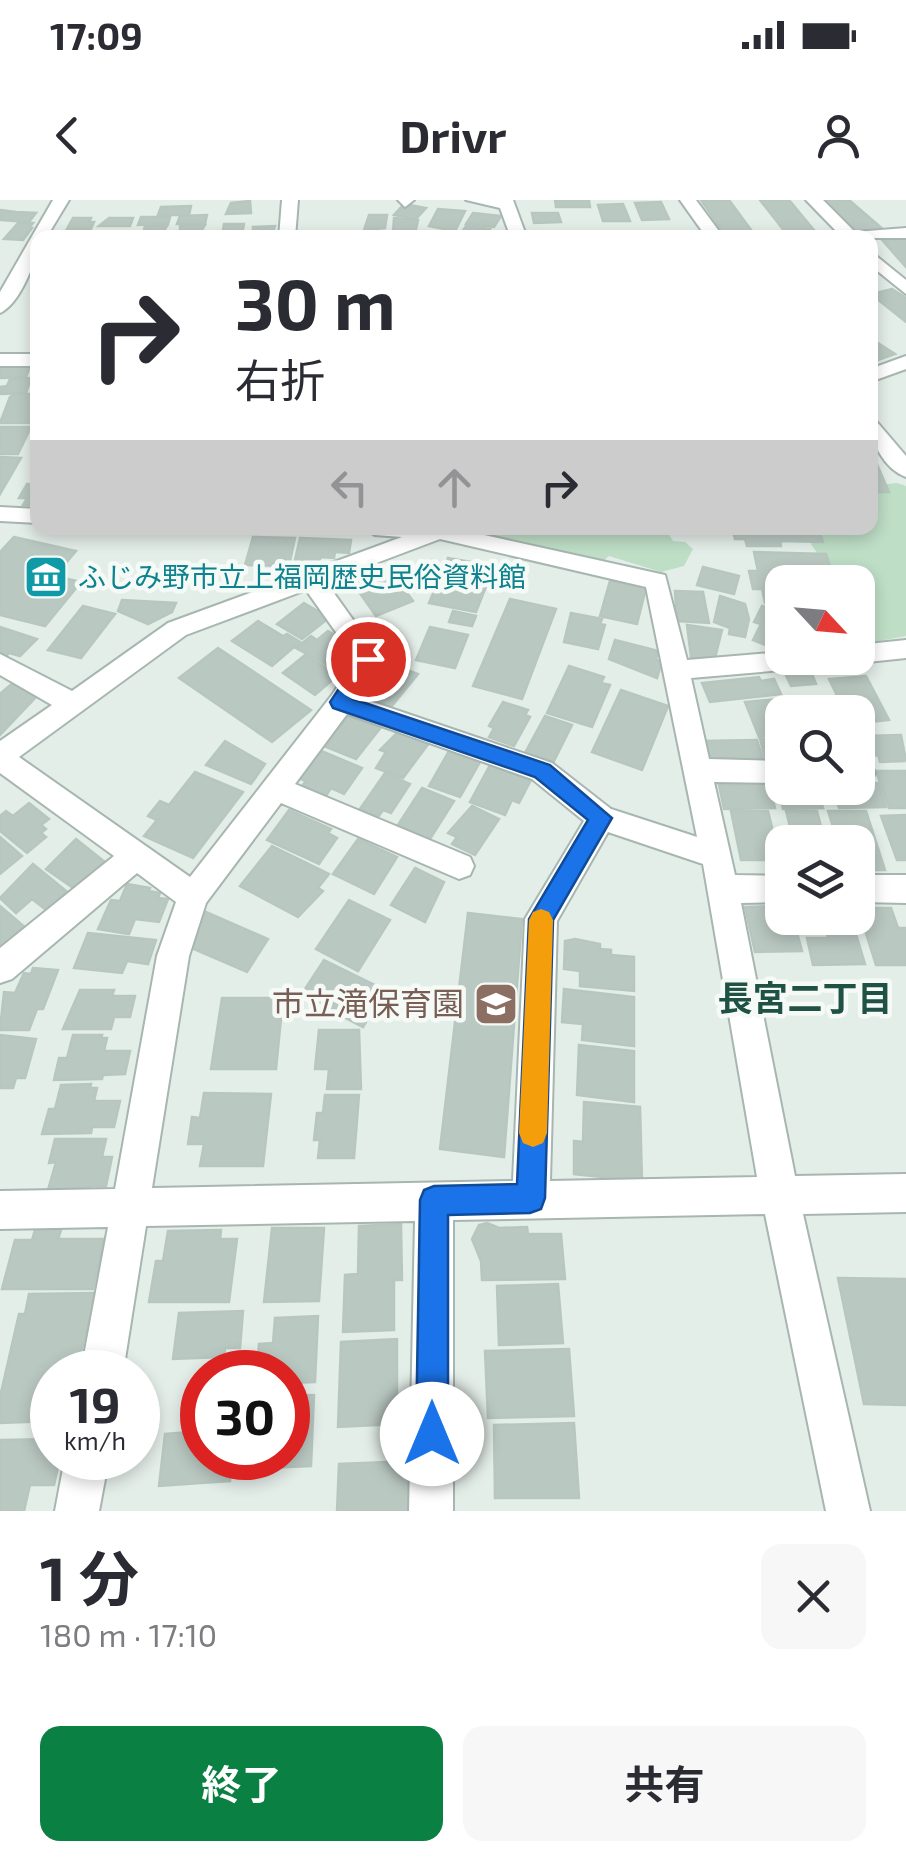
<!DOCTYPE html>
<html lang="ja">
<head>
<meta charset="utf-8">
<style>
  :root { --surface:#fff; --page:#f7f7f7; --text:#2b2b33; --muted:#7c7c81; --accent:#0b8043 }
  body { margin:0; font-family:"Exo 2","Noto Sans JP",sans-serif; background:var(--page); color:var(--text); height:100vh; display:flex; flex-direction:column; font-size:38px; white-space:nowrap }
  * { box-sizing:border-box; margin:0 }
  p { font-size:32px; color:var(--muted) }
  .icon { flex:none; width:55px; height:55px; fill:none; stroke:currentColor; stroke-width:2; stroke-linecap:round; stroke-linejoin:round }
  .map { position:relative; height:1311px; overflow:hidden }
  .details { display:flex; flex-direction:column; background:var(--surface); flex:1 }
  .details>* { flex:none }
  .hud { position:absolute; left:30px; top:30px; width:848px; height:305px; border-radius:20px; box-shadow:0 5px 15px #0003; background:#fff; color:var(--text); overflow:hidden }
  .needle { width:65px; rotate:116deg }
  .buttons { position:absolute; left:765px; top:365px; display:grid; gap:20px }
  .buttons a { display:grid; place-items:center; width:110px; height:110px; border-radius:20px; background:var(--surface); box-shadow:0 5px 15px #0003; font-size:50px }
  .speed { position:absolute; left:30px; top:1150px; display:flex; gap:20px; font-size:50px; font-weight:700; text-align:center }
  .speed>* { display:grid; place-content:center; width:130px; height:130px; border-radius:50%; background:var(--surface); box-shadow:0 5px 15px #0003; line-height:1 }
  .speed small { font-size:25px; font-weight:400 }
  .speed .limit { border:15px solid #d22; background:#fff; color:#111 }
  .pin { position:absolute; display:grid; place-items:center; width:85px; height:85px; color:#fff; margin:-42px; border:5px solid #fff; border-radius:50%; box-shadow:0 2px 10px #0007 }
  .me { position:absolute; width:110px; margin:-55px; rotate:0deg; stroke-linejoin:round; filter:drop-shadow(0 0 8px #0008) }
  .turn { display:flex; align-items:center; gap:35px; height:210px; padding:0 40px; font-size:45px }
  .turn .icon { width:130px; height:130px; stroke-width:2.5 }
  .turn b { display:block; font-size:70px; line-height:85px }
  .lanes { display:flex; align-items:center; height:95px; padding:0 40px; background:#0003; justify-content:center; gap:50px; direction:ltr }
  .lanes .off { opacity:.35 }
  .round { display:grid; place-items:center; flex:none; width:105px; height:105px; border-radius:20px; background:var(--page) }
  .head { display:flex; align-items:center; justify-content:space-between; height:170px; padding:0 40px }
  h1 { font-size:60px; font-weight:700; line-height:75px }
  .button { display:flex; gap:20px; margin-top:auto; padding:20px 40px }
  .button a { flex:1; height:115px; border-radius:20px; background:var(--accent); color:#fff; font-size:40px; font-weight:700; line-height:115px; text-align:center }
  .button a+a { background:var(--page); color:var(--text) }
  .status { display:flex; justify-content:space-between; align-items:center; height:70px; padding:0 50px; background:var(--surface); direction:ltr }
  .status svg { height:28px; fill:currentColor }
  header { display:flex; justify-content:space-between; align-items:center; height:130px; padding:0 40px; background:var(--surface); font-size:45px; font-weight:700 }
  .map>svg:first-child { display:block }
  .green { fill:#bedec6 }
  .building { fill:#bac8c2; stroke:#b7c7c0; stroke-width:2.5 }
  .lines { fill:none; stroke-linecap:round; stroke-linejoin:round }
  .minor-casing { stroke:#a7b6b0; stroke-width:4 }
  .minor { fill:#fff; fill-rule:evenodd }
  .route { fill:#1a73e8; stroke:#114b97; stroke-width:2.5 }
  .slow { fill:#f59e0b }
  .labels { text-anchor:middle; stroke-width:9; stroke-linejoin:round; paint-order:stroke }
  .far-culture-label { font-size:28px; fill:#0d838f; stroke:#f5faf7; text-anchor:start }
  .education-label { font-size:32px; fill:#785e54; stroke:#f5faf7; text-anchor:end }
  .neighbourhood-label { font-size:35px; font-weight:bold; fill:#205145; stroke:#f5faf7 }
</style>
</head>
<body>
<div class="status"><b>17:09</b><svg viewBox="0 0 49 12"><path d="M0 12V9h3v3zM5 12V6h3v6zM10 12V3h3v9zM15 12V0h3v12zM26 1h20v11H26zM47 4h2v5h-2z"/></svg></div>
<header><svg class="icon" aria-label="back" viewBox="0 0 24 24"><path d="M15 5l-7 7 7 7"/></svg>Drivr<svg class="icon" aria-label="person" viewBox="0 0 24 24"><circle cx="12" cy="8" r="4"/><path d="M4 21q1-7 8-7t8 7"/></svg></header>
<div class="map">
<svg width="906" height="1311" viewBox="0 0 906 1311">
  <rect width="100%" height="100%" fill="#e4eee9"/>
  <!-- green -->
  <g class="green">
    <path d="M897,283L906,286V436L858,445V382H845L843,371L826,366L811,344L817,328H870V286Z"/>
    <path d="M508,328H665L673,341L685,342L693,349L684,366L661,372L609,356L602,362L480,337L488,331Z"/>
  </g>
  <!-- building -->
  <g class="building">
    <path d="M555,0H589L590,7H556Z"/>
    <path d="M701,0H729L757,38H727Z"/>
    <path d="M760,0H789L818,35L789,37Z"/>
    <path d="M821,0H849L884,30L857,33Z"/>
    <path d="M250,1L251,13L226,14L231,3Z"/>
    <path d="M661,2L669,19L642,20L635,3Z"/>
    <path d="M404,4L426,8L416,19L394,15Z"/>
    <path d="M623,4L630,21H603L598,5Z"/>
    <path d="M191,6L189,15H158L161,7Z"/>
    <path d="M438,9L465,11L455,31L429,26Z"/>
    <path d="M0,10L16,12L36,13L29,22L0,20Z"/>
    <path d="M473,13L501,16L494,27L466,24Z"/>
    <path d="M532,13H558L561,22L534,23Z"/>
    <path d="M207,15L205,24H177L180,16Z"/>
    <path d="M369,15H387L385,28L364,30Z"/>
    <path d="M141,17H170L168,24L138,25Z"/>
    <path d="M73,18H91L89,22H94L91,29H67Z"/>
    <path d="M109,18H133L130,26H99Z"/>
    <path d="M394,18L418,20L416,29L393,32Z"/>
    <path d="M18,23H33L29,28H32L23,40L4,39Z"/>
    <path d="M224,24H244L242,34L222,37Z"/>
    <path d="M180,25H205L198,36H180Z"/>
    <path d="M145,26H167L159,38H142Z"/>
    <path d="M275,26L272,36L253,37V27Z"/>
    <path d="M466,26L490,29L485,38H458Z"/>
    <path d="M905,39L906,40V67L882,40Z"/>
    <path d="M892,89L906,98V122L871,94Z"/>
    <path d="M870,138L895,154L870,163Z"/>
    <path d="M20,166L30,167L26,177L0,178L1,166Z"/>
    <path d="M31,178L26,193L0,194V187L7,186L10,179Z"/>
    <path d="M16,194H38L33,223H0L10,197Z"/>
    <path d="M0,227H31L18,254H0Z"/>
    <path d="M0,257L21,258L0,294Z"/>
    <path d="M870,260H875L889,292H870Z"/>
    <path d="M27,284L38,285V306L23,305L27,298H19Z"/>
    <path d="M732,328H818L823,342L780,341L781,346H747L745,339H735Z"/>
    <path d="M14,337L76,351L55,376L81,382L45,426L0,415V352Z"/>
    <path d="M253,337L295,338L289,366L245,365Z"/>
    <path d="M300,338L351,340L349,353L335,352L334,358L321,357L317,365L294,364Z"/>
    <path d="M754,352L826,354L835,382H782V403H765L762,389H753L749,371H758Z"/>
    <path d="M448,358L494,366L476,412L429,403Z"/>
    <path d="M703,367L739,376L734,394L697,385Z"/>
    <path d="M381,371L384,376L392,373L413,401L376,416L352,382Z"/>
    <path d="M610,381L646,388L637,424L600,416Z"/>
    <path d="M675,391L703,392L709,423L677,421Z"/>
    <path d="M720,396L745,404L749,419L745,437L729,434L730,428L714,422Z"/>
    <path d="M510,399L556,409L522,499L473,486Z"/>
    <path d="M122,400L176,403L172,412L148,424L118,411Z"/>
    <path d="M304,403L329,418L302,439L277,424Z"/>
    <path d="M83,406L115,414L81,458L48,450Z"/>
    <path d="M762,406L782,413V428L773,448L753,440L761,424L754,422Z"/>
    <path d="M453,411L476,416L472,426L449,422Z"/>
    <path d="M571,413L602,419L600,424L605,425L598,449L564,442Z"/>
    <path d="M258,421L283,436L287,434L300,442L272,466L232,441Z"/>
    <path d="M687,425L722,430L714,462L691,457Z"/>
    <path d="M0,427L37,439L20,456L9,453L6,456L0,454Z"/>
    <path d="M430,427L468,435L455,468L416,460Z"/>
    <path d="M328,431L345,441L340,445L352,453L345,459L349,462L338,471L296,448L311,436L317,440Z"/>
    <path d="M615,440L658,451L656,460L662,461L657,478L609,459Z"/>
    <path d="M218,448L311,510L272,542L179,478Z"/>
    <path d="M305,455L338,475L315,495L283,473Z"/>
    <path d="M386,462L418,474L391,507L362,496Z"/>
    <path d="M569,466L604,477L601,483L610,485L592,527L547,513Z"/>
    <path d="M810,469L816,484L791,486L784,471Z"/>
    <path d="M866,476L889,520L858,523V512H845L829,479Z"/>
    <path d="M759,477L761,481L774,479L781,494L710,502L702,483Z"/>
    <path d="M14,482L39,494L0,535V494Z"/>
    <path d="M621,490L668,506L642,570L592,552Z"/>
    <path d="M790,498L797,512H782V534L759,537L745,502Z"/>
    <path d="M503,502L528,510L525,515L530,517L514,546L489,537L494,528L489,526Z"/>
    <path d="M347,516L382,526L356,559L326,547Z"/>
    <path d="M545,516L572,525L553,563L525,553Z"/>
    <path d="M398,532L429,543L403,578L376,568L386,552L380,550Z"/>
    <path d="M901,535L906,561L880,562L878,555L872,556L865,536Z"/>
    <path d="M782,538V562H766L760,539Z"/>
    <path d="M757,540L764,563L707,560L702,541Z"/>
    <path d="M225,541L265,564L251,584L206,565Z"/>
    <path d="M319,550L362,568L344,594L331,588L326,596L302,586L306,581L298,578Z"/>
    <path d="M449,551L480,562L460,597L429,586Z"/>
    <path d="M490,565L531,580L519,603L512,600L505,615L470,602Z"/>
    <path d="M876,571H906V608H889Z"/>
    <path d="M195,572L243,592L193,658L144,636L157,620L148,616L160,601L169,605Z"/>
    <path d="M385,573L410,584L391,613L383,610L378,617L360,609Z"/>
    <path d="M858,583H878L886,607L839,608L833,588H858Z"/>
    <path d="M719,585H769L775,608L724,609Z"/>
    <path d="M778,585L817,588L823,608L783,609Z"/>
    <path d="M422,588L454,601L430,639L398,625Z"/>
    <path d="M29,603L49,619L41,625L46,629L41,633L46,637L27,653L0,631V616L6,611L13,616Z"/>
    <path d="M472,606L499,619L475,655L452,644L457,637L448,633Z"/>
    <path d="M289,610L331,629L328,633L337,638L319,664L267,640Z"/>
    <path d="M731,611H768L780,660H741Z"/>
    <path d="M786,611H817L825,642H794Z"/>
    <path d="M828,611H866L885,670H858V642H838Z"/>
    <path d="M906,615V660H897L881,616Z"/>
    <path d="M0,637L22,656L0,674Z"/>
    <path d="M76,639L106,663L79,692L46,669Z"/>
    <path d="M358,639L397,657L374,694L333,674Z"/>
    <path d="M272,646L329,674L318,688L323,691L298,717L240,686Z"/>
    <path d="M33,664L71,695L50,713L32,699L16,713L0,698Z"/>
    <path d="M415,668L444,682L425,722L391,705Z"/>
    <path d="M127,684L150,688L149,691L160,693L158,698L168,699L159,722L135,719L129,734L98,729L111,700L120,701Z"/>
    <path d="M349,700L390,720L358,771L316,749Z"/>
    <path d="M0,706L27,729L3,749L0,746Z"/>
    <path d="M782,706V718H793L802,751L755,752L745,707Z"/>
    <path d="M858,708H891L898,728H906V765H876Z"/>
    <path d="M199,709L268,739L247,772L187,746Z"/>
    <path d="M468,713L522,719L504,957L440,949Z"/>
    <path d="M823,718H851L865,764L813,765L807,738H828Z"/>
    <path d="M88,733L156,740L148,764L127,761L122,773L74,768Z"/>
    <path d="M575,739L600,744V749L611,750V755L634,757V791L580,786V771L564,769L565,741Z"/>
    <path d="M324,760L385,790L363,827L301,795Z"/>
    <path d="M33,768L58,770L43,809H37L29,830H0L4,792L15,793L24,773L31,774Z"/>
    <path d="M564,789L634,797V846L582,840L583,824L562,822Z"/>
    <path d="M80,790H114L112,796H135L130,817H114L111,829H63Z"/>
    <path d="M222,798H283L276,869H211Z"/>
    <path d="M319,830H359L361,889H327L329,869H315Z"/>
    <path d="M0,835L36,839L25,878H16L13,888H0Z"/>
    <path d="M73,835H102L101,838H107L104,851H130L125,874L103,875L102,879L54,880L59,858H67Z"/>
    <path d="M579,845L634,851V902L577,895Z"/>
    <path d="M91,884L90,888H97L94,901H120L114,927H92L91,933L42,934L49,909H55L61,885Z"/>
    <path d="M204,893L271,894L263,966H200L204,944H188L192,917L200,918Z"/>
    <path d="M325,895H359L354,958H318L320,940H314L317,913H323Z"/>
    <path d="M584,902L640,907L642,981L574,974V941L583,942Z"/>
    <path d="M55,939H106L102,957H112L106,986H91L90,990H48L56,962L49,963Z"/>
    <path d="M487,1023L499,1028L527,1027L528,1034H561L565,1079L482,1080L481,1061L472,1039L479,1025Z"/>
    <path d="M401,1024L402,1080H394V1130L343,1132L345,1075L358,1074L359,1026Z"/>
    <path d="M272,1028H324L319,1101L264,1102Z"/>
    <path d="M35,1030H61L58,1039H104L93,1089H2L15,1040H32Z"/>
    <path d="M221,1030L220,1039H237L229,1102H149L156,1061H163L168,1031Z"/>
    <path d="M838,1078L906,1079V1205L864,1204Z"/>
    <path d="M558,1084L563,1143L499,1145L497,1086Z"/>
    <path d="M96,1093L76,1172H52V1221L0,1223V1197L19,1114H25L29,1094Z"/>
    <path d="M243,1111L240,1148H225L224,1157L173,1159L179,1113Z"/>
    <path d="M318,1116L315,1182L288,1183V1172H257L259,1144L273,1143L275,1118Z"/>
    <path d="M397,1139V1224L338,1227L341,1142Z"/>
    <path d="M569,1149L574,1216L488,1218L485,1151Z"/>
    <path d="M314,1195L311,1266L266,1268L267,1258H288V1196Z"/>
    <path d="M574,1223L579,1298H495L494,1225Z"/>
    <path d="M202,1231V1258H231L230,1281L159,1286L165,1234Z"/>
    <path d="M52,1239V1258H60L54,1285H30L24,1311H0V1240Z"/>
    <path d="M411,1261V1311H337L339,1264Z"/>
  </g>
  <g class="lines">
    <defs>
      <g id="minor">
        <path d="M53,0H69L46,38H38C38,59 20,104 0,113V92Z"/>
        <path d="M282,0H298L295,38H279Z"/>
        <path d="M398,0H414L405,7Z"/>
        <path d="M466,0H513L527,38H511L500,8Z"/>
        <path d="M680,0H696L724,38H707Z"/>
        <path d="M806,0H823L855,32L906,28V38H827L838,33Z"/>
        <path d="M338,33H437L445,38H330Z"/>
        <path d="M870,51L906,80V94L870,65Z"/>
        <rect x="0" y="154" width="38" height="12"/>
        <path d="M906,156V169L870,182V169Z"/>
        <path d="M870,220L877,222L906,256V277C884,269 870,241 870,220Z"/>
        <path d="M0,307L38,309V323L0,321Z"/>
        <path d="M364,328H453L665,375L687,460L782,452V458H831L827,465L818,467L691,478L709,559L782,561V583L714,582L735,675L782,676V702L741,703L795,976L906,974V1012L803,1014L870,1311H826L765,1014L453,1020V1311H409L415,1021L146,1026L123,1172H81L108,1027L0,1029V991L115,989L157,756L176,702L137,673L12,779L0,783V748L114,656L0,573V541L52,505L0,475V454L72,491L168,423L402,337L375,335ZM440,339L646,387L697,637L611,609L552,563L358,497L381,459L326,382ZM306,390L355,459L332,495L190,677L19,557L186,435ZM347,514L532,579L584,621L525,719L513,981L152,988L189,756L206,703L281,603L459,679L470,675L474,666L470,657L295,584ZM608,632L703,664L757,977L550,981L557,721Z"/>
        <path d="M906,440V458L858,463L847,458H858V445Z"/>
        <path d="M858,562L871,565L875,573L871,581L858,584Z"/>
        <path d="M858,675H906V703L858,702Z"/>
        <path d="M65,1258H109L99,1311H55Z"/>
      </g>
    </defs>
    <!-- minor casing -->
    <use href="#minor" class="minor-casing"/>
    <!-- minor -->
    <use href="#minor" class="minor"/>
  </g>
  <!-- route -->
  <path class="route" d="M368,452L378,459L353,499L550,565L612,618L553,720L545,998L541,1009L530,1013L448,1015V1234L444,1245L432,1250L420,1245L416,1234L420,1000L424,990L434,986L517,984L529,719L588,620L535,577L333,508L330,502L362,454Z"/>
  <!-- slow -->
  <path class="slow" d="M541,709L549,712L553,720L547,933L543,943L533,947L523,943L519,933L529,720L533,712Z"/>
  <!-- icons -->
  <defs>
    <symbol id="museum-square" viewBox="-11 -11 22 22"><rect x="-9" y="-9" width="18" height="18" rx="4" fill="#0f9aa8" stroke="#f5faf7"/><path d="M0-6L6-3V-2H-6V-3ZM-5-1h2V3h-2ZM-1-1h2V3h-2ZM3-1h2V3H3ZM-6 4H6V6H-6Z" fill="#fff"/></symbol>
    <symbol id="school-square" viewBox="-11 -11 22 22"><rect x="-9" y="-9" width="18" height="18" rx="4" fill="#8d6e63" stroke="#f5faf7"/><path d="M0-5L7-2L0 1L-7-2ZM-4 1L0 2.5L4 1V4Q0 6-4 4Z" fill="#fff"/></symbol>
  </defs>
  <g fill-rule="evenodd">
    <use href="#museum-square" x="21" y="352" width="50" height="50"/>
    <use href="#school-square" x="471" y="779" width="50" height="50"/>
  </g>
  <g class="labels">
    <!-- far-culture labels -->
    <g class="far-culture-label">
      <text x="78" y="387">ふじみ野市立上福岡歴史民俗資料館</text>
    </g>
    <!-- education labels -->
    <g class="education-label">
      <text x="464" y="815">市立滝保育園</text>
    </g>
    <!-- neighbourhood labels -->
    <g class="neighbourhood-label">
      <text x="805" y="811">長宮二丁目</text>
    </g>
  </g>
</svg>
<div class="buttons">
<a><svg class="needle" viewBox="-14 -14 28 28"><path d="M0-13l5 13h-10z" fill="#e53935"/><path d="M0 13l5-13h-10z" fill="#7c7c81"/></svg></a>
<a><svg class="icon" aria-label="search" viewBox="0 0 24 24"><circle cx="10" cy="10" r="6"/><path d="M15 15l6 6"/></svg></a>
<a><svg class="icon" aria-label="layers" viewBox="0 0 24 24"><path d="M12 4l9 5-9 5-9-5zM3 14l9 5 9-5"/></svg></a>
</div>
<div class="speed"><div>19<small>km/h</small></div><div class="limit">30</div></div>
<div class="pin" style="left:368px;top:459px;background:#d93025"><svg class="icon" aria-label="arrive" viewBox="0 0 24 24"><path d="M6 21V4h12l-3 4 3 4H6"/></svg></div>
<svg class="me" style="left:432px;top:1234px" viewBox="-20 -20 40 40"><circle r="19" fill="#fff"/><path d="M0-13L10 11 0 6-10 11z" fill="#1a73e8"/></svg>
<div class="hud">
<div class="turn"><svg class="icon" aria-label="right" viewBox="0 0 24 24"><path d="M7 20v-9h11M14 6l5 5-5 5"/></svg><div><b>30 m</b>右折</div></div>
<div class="lanes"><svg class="icon off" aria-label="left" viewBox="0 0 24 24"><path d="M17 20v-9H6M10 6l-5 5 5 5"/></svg><svg class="icon off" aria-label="ahead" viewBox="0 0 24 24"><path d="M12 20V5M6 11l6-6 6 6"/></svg><svg class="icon" aria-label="right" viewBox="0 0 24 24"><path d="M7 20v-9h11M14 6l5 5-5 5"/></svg></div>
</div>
</div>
<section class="details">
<div class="head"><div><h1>1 分</h1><p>180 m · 17:10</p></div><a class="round"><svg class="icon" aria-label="close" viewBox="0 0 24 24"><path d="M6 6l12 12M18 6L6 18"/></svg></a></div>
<div class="button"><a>終了</a><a>共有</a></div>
</section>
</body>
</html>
